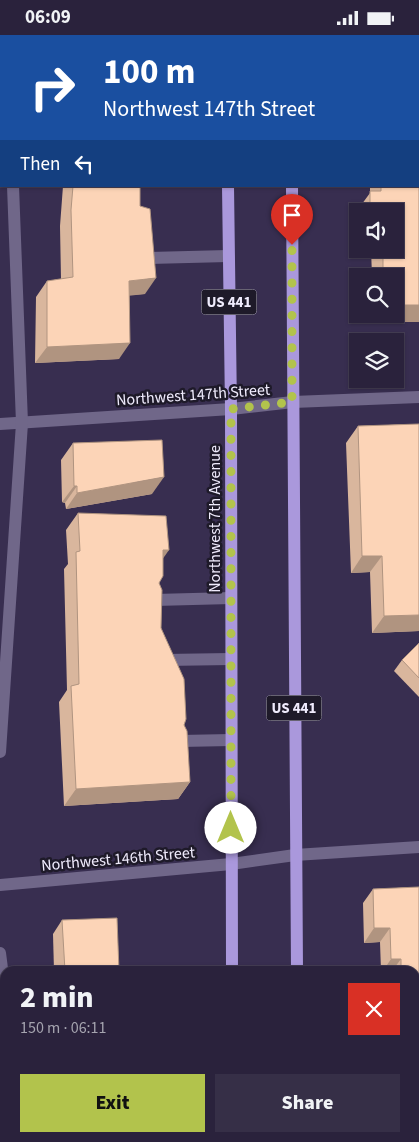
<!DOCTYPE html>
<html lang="en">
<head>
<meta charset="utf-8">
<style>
  :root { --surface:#2a223c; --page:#362f47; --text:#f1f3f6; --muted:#a5a4af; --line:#463f56; --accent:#b2c34c }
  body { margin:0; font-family:"Source Sans 3",sans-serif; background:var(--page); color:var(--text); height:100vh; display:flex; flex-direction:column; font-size:19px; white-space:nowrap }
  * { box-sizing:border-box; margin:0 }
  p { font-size:16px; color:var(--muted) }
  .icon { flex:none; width:28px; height:28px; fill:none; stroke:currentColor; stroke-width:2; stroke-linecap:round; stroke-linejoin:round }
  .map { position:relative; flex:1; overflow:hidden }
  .drawer { position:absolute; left:0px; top:931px; width:420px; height:176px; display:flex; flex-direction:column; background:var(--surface); border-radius:15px 15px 0 0; box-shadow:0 1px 4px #0004,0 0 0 1px var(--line) }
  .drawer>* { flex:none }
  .guide { position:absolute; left:0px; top:0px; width:420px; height:152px; box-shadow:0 1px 4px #0004,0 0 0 1px var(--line); background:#1a4fa0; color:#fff; overflow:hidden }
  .controls { position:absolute; left:349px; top:168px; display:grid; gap:10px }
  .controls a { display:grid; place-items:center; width:55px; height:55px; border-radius:0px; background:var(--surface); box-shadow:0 1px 4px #0004,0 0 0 1px var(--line); font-size:25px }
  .pin { position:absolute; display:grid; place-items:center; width:42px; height:42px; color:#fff; margin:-51px -21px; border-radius:50% 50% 50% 0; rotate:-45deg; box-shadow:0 0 5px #0007 }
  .pin .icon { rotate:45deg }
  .me { position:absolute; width:55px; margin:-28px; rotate:0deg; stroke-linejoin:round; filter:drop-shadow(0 0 4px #0008) }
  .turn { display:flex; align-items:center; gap:18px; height:105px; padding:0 20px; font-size:22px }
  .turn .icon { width:65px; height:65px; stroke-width:2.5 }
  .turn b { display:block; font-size:35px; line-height:42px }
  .then { display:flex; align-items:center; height:48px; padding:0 20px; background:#0003; gap:10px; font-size:19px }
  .round { display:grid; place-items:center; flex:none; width:52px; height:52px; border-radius:0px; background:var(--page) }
  .overview { display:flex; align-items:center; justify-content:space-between; height:85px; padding:0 20px }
  h1 { font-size:30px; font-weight:800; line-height:38px }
  .primary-button { display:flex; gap:10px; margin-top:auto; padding:10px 20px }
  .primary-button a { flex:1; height:58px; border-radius:0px; background:var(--accent); color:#111; font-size:20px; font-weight:800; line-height:58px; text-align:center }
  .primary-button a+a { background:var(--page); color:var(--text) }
  .status { display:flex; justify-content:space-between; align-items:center; height:35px; padding:0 25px; background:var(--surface); direction:ltr }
  .status svg { height:14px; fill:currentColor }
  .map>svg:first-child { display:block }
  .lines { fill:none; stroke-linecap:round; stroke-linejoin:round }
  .minor { stroke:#706789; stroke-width:12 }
  .major { stroke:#aa98dc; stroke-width:12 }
  .wall { fill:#d9b69d }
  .shaded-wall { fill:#b09480 }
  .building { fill:#fcd4b7; stroke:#b09480 }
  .route { stroke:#b2c34c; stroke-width:9; stroke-dasharray:0 16.2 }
  .labels { text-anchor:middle; stroke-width:5; stroke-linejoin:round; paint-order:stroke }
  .shield { fill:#1e1a29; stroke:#b0acbd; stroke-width:1 }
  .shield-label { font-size:15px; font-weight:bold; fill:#efebfc }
  .street-label { font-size:16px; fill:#efebfc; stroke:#1e1a29 }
</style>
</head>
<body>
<div class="status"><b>06:09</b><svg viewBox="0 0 49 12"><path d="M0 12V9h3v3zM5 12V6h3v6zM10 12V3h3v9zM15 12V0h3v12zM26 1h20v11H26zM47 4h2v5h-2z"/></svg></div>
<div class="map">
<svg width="419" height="1107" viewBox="0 0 419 1107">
  <rect width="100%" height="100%" fill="#382e50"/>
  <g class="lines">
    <!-- minor -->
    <g class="minor">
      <path d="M8,0V1"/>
      <path d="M375,0V1"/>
      <path d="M149,223L228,221"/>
      <path d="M0,389L231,374L293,367L419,362"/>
      <path d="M155,565L231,563"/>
      <path d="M164,625L231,624"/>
      <path d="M180,706L231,705"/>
      <path d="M0,717L22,388L13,151"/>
      <path d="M0,850L231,829L295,820L419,812"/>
      <path d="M0,918L5,957"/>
      <path d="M22,1102L23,1107"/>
      <path d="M359,1102V1107"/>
    </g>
    <!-- major -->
    <g class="major">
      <path d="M226,0V1"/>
      <path d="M291,0V1"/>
      <path d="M228,151L231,374L232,936"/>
      <path d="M292,151L297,936"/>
      <path d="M234,1102V1107"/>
      <path d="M261,1102L263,1107"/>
      <path d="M299,1102V1107"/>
    </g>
  </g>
  <!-- wall -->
  <g class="wall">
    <path d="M419,135V287H372V279H395V241H372L371,214H395V176H359V173L370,158V151H419Z"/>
    <path d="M63,151H140V171L145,259L129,260L119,324L35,328L36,262L47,246L61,244L60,191Z"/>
    <path d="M419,389V596L372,598L370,537L351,538L346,408L358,391Z"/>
    <path d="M73,408L152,459L66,474L65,468L62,467L61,425Z"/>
    <path d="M78,478L163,524L159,548L161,593L184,690L190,747L178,764L64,771L59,667L67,655L64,534L68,529L66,495Z"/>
    <path d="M419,608V662L394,636L402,625Z"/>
    <path d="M419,852V963L415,964V936H381L380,907L364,908L363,868L373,854Z"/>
    <path d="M62,885L119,936H54L53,899Z"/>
    <path d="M74,1102H199V1107H71Z"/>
    <path d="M393,1102H415L419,1107H394Z"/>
  </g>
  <!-- shaded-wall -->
  <g class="shaded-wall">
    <path d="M156,243L145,259L118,262L129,246Z"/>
    <path d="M395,270H419V287H372L377,279H395Z"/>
    <path d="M130,308L119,324L35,328L47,312Z"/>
    <path d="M164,442L152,459L66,474L77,458Z"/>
    <path d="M74,451H77L65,468L62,467Z"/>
    <path d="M163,515H169L157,532Z"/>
    <path d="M362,521H382L370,537L351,538Z"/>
    <path d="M419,580V596L372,598L384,581Z"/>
    <path d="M190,747L178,764L64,771L76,754Z"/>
    <path d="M374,893H390L380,907L364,908Z"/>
    <path d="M391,924H401L392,936H383Z"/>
    <path d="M415,949H419V963L415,964Z"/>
  </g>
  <!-- building -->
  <g class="building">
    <path d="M72,0H175L177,1H72Z"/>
    <path d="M419,135V270H395V241H383V214H395V176H370V156H381V151H419Z"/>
    <path d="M73,151H140V171L150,174L156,243L129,246L130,308L47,312V246L73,242L71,175Z"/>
    <path d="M419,389V580L384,581L382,521H362L358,391Z"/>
    <path d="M162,405L164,442L77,458V451H74L73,408Z"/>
    <path d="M78,478L166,481L169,515H163V541L159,548L162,555L161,593L184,644L186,684L184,690L187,696L190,747L76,754L71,651L79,649L76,517L80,516Z"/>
    <path d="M419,608V643L402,625Z"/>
    <path d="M419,852V949H415V936H401V924H391L390,893H374L373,854Z"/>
    <path d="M117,883L119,936H65L62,885Z"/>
    <path d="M415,1034H419V1107H404V1102H415Z"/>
    <rect x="80" y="1102" width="119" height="5"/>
  </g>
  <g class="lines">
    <!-- route -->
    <path class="route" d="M231,793V374L292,367V210"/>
  </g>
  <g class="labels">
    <!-- shield labels -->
    <g class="shield">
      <rect x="201.5" y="254.5" width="55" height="25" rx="4"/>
      <rect x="266.5" y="660.5" width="55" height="25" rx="4"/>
    </g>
    <g class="shield-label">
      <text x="229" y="272">US 441</text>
      <text x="294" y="678">US 441</text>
    </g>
    <!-- street labels -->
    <g class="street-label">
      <text transform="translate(193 359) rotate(-4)" y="6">Northwest 147th Street</text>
      <text transform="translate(214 484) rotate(-90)" y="6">Northwest 7th Avenue</text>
      <text transform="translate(118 823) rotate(-5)" y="6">Northwest 146th Street</text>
    </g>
  </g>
</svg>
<div class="controls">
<a><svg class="icon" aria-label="sound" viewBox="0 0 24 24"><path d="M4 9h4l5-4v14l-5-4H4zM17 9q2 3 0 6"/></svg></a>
<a><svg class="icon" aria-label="search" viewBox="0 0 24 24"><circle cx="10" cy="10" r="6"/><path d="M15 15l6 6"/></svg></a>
<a><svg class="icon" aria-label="layers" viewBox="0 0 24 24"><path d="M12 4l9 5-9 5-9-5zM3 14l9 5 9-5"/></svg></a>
</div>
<div class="pin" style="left:292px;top:210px;background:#d93025"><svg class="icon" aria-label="arrive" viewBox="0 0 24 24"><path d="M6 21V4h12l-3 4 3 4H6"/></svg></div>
<svg class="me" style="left:231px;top:793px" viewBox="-20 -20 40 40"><circle r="19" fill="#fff"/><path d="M0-13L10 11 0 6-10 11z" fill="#b2c34c"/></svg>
<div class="guide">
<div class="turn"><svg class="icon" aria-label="right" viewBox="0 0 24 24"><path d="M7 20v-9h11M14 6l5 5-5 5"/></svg><div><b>100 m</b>Northwest 147th Street</div></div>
<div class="then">Then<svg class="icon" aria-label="left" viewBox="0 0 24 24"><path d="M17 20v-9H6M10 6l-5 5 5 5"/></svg></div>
</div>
<section class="drawer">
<div class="overview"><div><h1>2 min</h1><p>150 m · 06:11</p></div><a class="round" style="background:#d93025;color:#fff"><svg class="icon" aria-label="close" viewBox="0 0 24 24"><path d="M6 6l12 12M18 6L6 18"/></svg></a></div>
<div class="primary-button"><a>Exit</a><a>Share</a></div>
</section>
</div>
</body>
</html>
